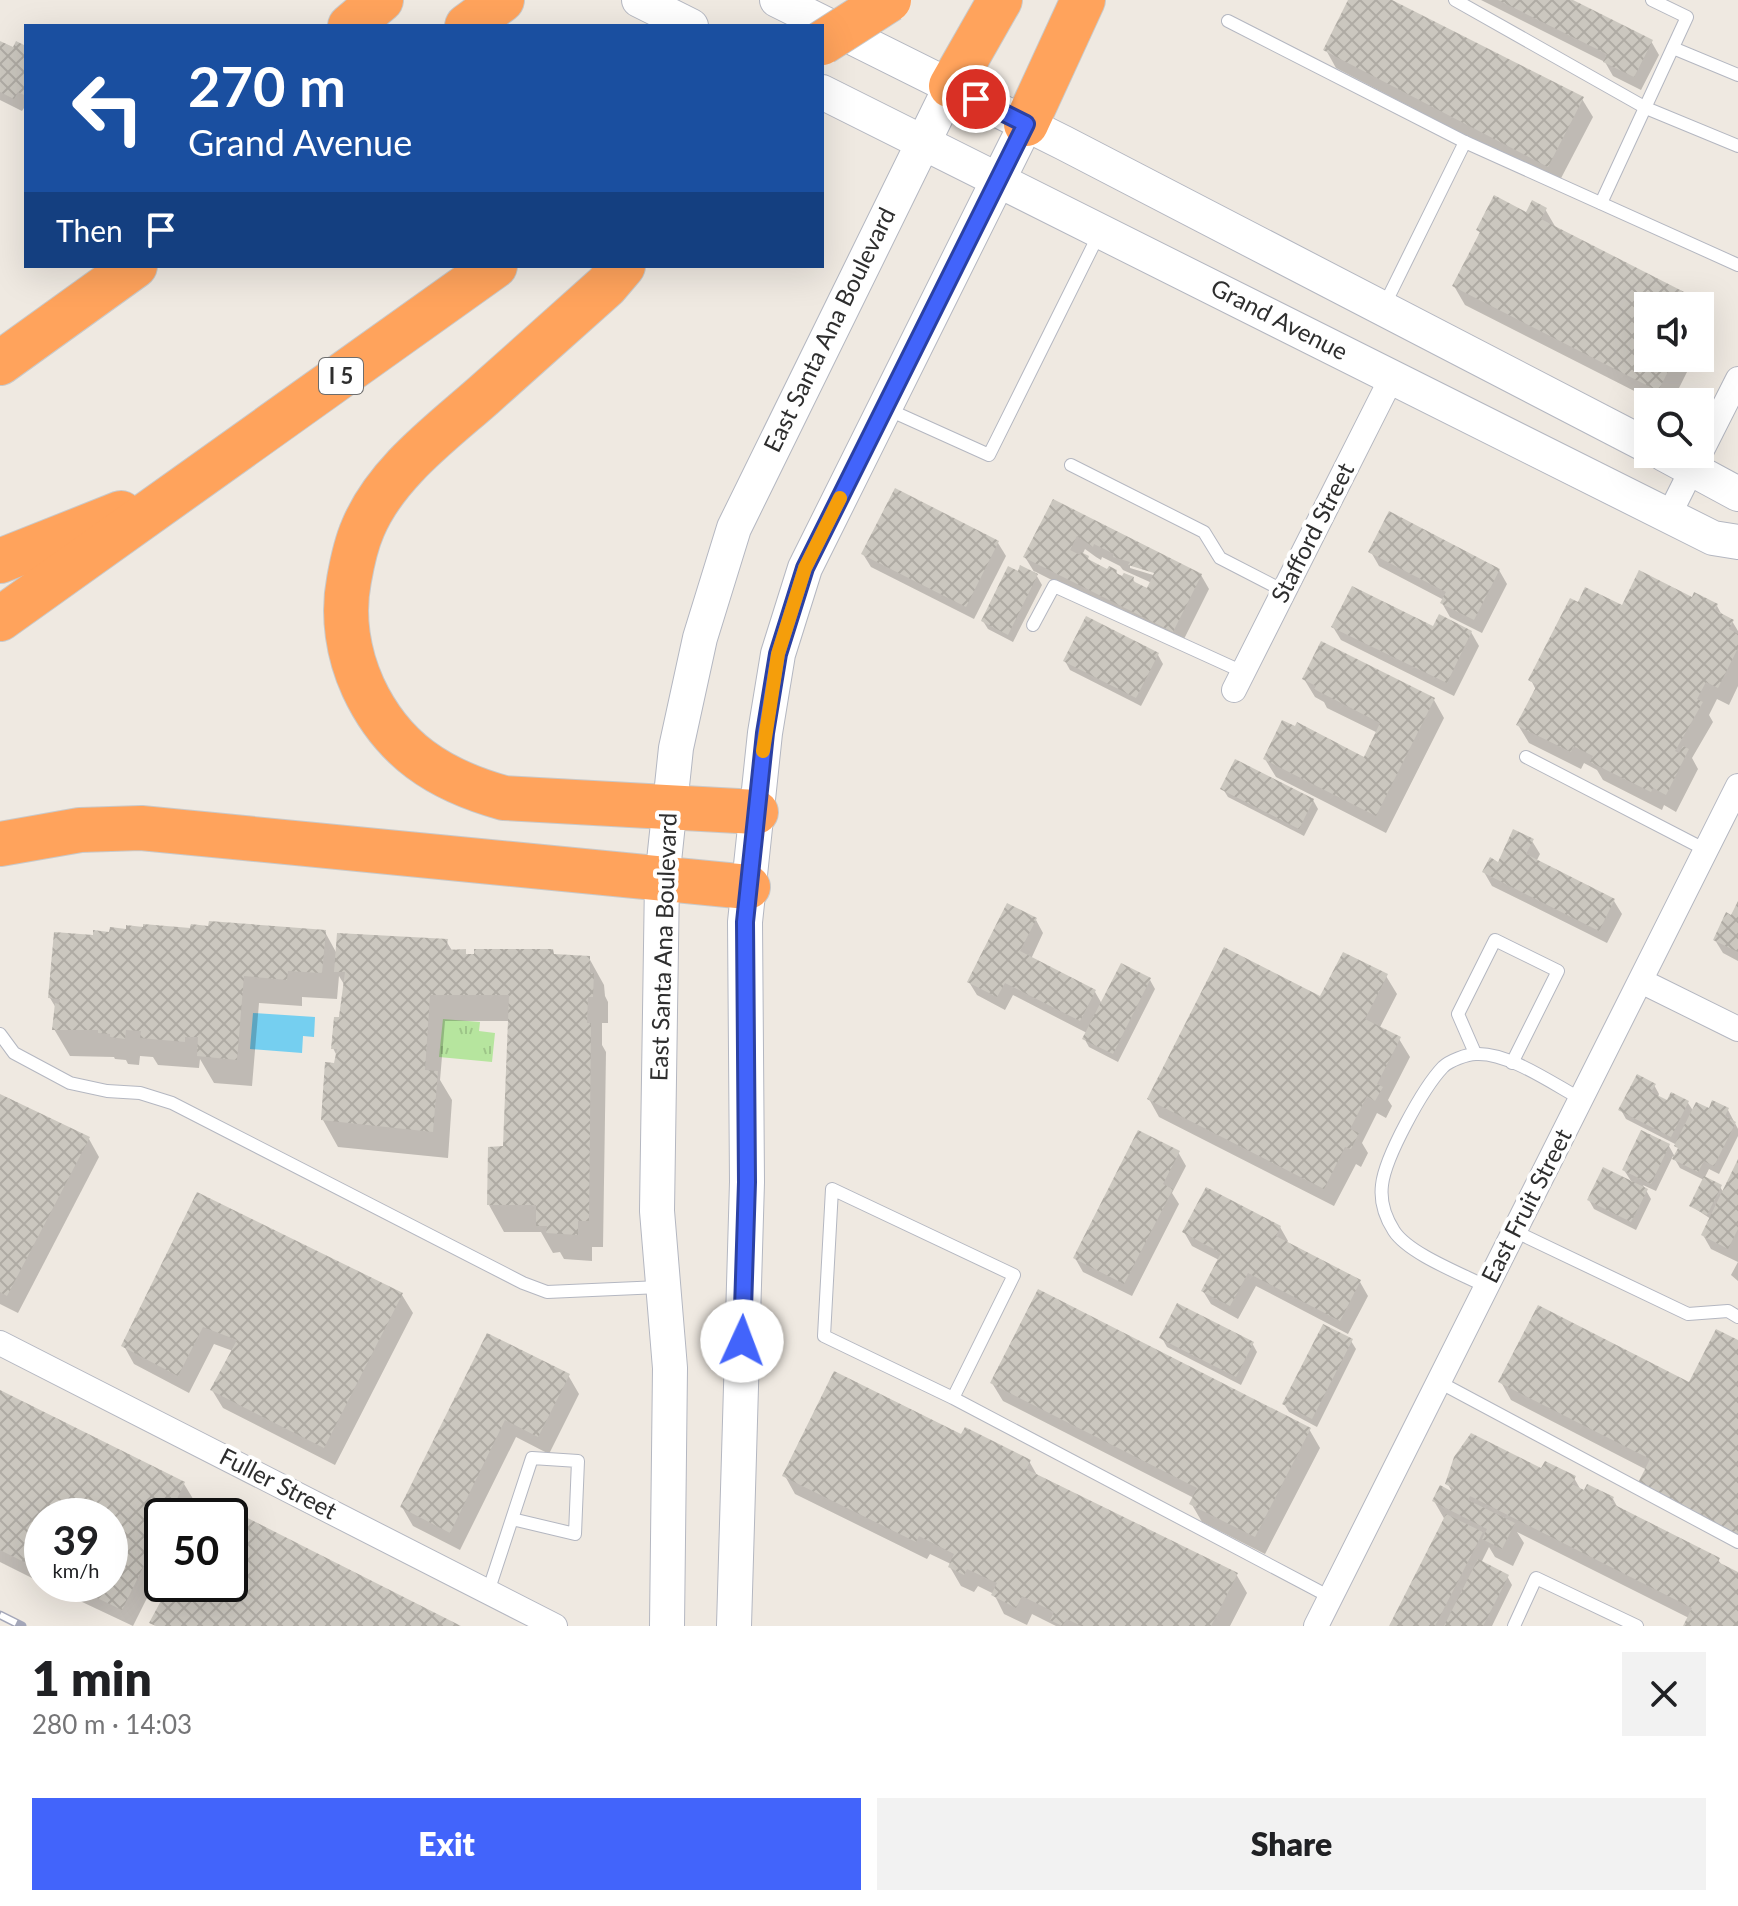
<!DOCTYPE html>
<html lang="en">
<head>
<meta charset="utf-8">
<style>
  :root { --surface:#fff; --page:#f2f2f2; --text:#202124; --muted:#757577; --accent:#4264fb }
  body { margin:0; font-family:Lato,sans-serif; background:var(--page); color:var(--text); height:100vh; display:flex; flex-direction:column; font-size:30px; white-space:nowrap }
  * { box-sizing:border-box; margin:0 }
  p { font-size:26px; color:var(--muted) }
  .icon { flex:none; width:44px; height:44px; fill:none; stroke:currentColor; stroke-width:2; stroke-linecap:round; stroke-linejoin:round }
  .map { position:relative; height:1626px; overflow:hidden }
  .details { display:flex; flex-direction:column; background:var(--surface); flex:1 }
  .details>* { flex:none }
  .banner { position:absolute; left:24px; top:24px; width:800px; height:244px; border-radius:0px; box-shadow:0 8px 32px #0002; background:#1a4fa0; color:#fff; overflow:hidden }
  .fabs { position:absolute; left:1634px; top:292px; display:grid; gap:16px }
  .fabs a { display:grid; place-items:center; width:80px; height:80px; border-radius:0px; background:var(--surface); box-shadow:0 8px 32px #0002; font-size:40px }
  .speed { position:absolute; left:24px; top:1498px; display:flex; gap:16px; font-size:40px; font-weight:700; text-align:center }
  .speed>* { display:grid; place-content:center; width:104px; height:104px; border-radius:50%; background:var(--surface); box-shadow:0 8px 32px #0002; line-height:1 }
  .speed small { font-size:20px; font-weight:400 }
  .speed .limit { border:4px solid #111; border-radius:12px; background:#fff; color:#111 }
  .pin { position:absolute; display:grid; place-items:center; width:68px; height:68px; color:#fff; margin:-34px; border:4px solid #fff; border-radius:50%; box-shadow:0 2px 8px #0007 }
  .me { position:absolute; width:88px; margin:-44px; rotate:2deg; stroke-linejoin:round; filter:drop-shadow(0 0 6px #0008) }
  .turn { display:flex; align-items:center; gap:28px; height:168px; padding:0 32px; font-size:36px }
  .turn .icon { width:104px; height:104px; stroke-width:2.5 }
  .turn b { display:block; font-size:56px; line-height:68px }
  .then { display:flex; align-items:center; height:76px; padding:0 32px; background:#0003; gap:16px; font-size:30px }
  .round { display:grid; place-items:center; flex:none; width:84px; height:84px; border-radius:0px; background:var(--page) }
  .headline { display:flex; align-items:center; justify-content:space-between; height:136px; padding:0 32px }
  h1 { font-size:48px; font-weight:800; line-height:60px }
  .button { display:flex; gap:16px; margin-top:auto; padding:16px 32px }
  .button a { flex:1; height:92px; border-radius:0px; background:var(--accent); color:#fff; font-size:32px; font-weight:800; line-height:92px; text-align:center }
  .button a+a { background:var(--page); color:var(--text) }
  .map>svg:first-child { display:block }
  .grass { fill:url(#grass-tufts) }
  .water { fill:#75cff0 }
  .shadow { fill:#0003; fill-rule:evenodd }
  .building { fill:url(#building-cross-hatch); fill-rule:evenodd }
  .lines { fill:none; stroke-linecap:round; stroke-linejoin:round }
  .service-casing { stroke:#b4b7c1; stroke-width:14 }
  .minor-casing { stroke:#b4b7c1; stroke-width:26 }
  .secondary-casing { stroke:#b4b7c1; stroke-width:36 }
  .motorway-casing { stroke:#c9c9c9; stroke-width:46 }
  .service { stroke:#fff; stroke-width:12 }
  .minor { stroke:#fff; stroke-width:24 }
  .secondary { stroke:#fff; stroke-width:34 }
  .motorway { stroke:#ffa35c; stroke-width:44 }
  .rail-casing { stroke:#a3a6b8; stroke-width:9 }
  .rail { stroke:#fff; stroke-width:6; stroke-dasharray:18; stroke-linecap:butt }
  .motorway-bridge-casing { stroke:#c9c9c9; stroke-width:46; stroke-linecap:butt }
  .motorway-bridge { stroke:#ffa35c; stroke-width:44 }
  .route-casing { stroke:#2b41a3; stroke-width:20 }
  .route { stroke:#4264fb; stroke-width:14 }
  .slow { stroke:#f59e0b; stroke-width:14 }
  .labels { text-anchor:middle; stroke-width:8; stroke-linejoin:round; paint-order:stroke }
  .shield { fill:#fff; stroke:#6d6d6d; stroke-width:2 }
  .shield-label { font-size:22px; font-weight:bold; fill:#2e2e2e }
  .street-label { font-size:24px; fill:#2e2e2e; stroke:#fff }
</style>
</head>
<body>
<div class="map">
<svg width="1738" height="1626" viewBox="0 0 1738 1626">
  <defs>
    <pattern id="grass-tufts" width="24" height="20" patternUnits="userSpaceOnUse" patternTransform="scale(2)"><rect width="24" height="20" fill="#b6e59e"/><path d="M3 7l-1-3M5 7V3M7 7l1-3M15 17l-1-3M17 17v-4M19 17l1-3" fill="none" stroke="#9dc588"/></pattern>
    <pattern id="building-cross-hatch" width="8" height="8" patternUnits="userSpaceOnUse" patternTransform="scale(2)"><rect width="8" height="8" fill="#cbc7bf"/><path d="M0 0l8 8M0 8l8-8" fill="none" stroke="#afaba4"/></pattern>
  </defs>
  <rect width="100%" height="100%" fill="#efe9e1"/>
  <!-- grass -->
  <path class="grass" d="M443,1019L480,1022L479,1031L495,1033L492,1062L439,1057Z"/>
  <!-- water -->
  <path class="water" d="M253,1013L315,1017L314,1037L303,1036L302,1053L250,1049Z"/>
  <!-- shadow -->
  <g class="shadow">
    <path d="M1351,0H1388L1582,99L1593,117L1558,184L1336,68L1326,50Z"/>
    <path d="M1481,0H1569L1651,41L1659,55L1641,90L1613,76L1605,62Z"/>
    <path d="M0,43L13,50L26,48V105L22,111L0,100Z"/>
    <path d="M1545,209L1556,228L1688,296L1694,306H1648V358H1694L1672,402H1656L1465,305L1454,286L1481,234L1478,230Z"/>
    <path d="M1054,501L1201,575L1209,589L1181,645L1034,571L1042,585L1013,642L988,629L983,621L1036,575L1025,557ZM1085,549L1096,557L1101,560L1102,557L1120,566L1123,570L1152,583L1148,591L1136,585L1133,579L1119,577L1116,571L1108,572L1091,563L1082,555ZM1130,563L1164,575L1163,578L1130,568Z"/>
    <path d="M998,543L1006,556L974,619L871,567L863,554Z"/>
    <path d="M1371,552L1499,570L1507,584L1482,633L1450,617L1442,603L1444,600L1379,566Z"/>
    <path d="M1693,599L1717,606L1723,617L1732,621L1738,631V686L1729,705L1717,699L1709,715L1713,722L1692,758L1698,769L1676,812L1664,805L1662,810L1603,780L1597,770L1584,763L1581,769L1529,743L1518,725L1536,690L1531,680L1579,604L1623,608Z"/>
    <path d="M1333,627L1471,632L1479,646L1454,696L1341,640Z"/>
    <path d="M1158,655L1163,664L1141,706L1070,670L1065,661Z"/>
    <path d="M1304,679L1434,700L1444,718L1386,833L1276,777L1265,759H1365L1378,733L1327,708L1324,702L1315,697Z"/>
    <path d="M1223,789L1313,800L1318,809L1304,836L1228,797Z"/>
    <path d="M1532,841L1540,854L1536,862L1614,901L1622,914L1607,943L1492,886L1484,872Z"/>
    <path d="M1738,906V961L1723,953L1715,940Z"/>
    <path d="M1036,920L1043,933L1031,959L1095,992L1102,1004L1150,980L1155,989L1118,1062L1089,1047L1084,1038L1087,1033L1013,995L1005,1010L977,995L969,982Z"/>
    <path d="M325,932L337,954L446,941L453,952L467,956L589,958L604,985L605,996L608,1002V1023H602V1045L606,1052L603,1247H592V1261L564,1259L560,1252L553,1253L541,1232H504L489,1205L505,1148L510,1021H445L440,1080L452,1100L448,1158L338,1147L323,1120L337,1056L333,1048L345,986L339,976L337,999L302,997V1006L259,1003L252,1086L214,1083L200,1059L199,1068L158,1065L153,1057L140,1056L139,1065L128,1064L126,1060L115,1059L114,1057L70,1056L54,1029L56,1008L50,998L94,938Z"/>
    <path d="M1386,976L1397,994L1379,1029L1399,1039L1410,1057L1388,1100L1392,1106L1386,1118L1377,1113L1362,1143L1368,1153L1361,1167L1356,1164L1334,1206L1159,1117L1149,1099L1321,999Z"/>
    <path d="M1654,1085L1659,1094L1658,1097L1668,1102L1688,1103L1694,1112L1728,1110L1738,1129V1136L1719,1174L1709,1169L1704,1179L1720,1187L1724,1193L1738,1164V1281L1731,1275L1738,1262L1711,1249L1703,1235L1711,1219L1691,1206L1704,1180L1680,1168L1673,1156L1656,1191L1643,1185L1651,1199L1636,1230L1594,1209L1589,1200L1633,1184L1624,1170L1669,1146L1675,1157L1679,1150L1677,1145L1626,1119L1621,1110Z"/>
    <path d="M0,1096L89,1139L99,1157L18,1313L0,1304Z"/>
    <path d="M1178,1152L1186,1166L1172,1193L1179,1204L1132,1296L1083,1272L1075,1258Z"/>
    <path d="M198,1195L402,1295L413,1313L335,1465L223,1408L212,1390L233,1351L214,1344L189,1393L134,1364L124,1346Z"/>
    <path d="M1280,1227L1288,1241L1286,1244L1360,1282L1368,1296L1348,1334L1256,1286L1238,1319L1211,1304L1203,1291L1219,1260L1192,1246L1184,1232Z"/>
    <path d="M488,1336L568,1375L579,1394L549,1454L516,1437L460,1550L413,1526L402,1507Z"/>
    <path d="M1162,1338L1252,1343L1257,1352L1241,1385L1167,1347Z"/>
    <path d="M1351,1341L1356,1349L1317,1427L1289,1412L1284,1404Z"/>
    <path d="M1738,1343V1546L1651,1502L1647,1470L1511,1400L1501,1382L1690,1385Z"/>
    <path d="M992,1383L1309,1429L1320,1448L1265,1554L1202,1522L1191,1503L1194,1498L1003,1401Z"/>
    <path d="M0,1392L184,1484L195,1502L188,1516H162V1568L133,1626L44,1584H110V1516H42V1583L0,1562Z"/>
    <path d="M962,1437L1029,1461L1038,1477L1236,1574L1247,1593L1230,1626H1056L1032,1614L1027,1625L1004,1614L994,1594L978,1586L974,1592L961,1586L950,1567L951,1564L930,1554L927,1559L795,1494L785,1476Z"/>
    <path d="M1542,1471L1574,1478L1582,1492L1613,1499L1619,1510L1718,1560L1722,1565L1738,1574V1626H1685L1689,1618L1517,1532L1524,1543L1513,1566L1495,1557L1489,1547L1481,1563L1507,1576L1512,1585L1492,1626H1391L1445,1520L1434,1501L1454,1495L1447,1483Z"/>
  </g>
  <!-- building -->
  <g class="building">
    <path d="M1348,0H1392L1584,97L1548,167L1323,50Z"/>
    <path d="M1498,0H1573L1653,40L1634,77L1603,62L1607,54Z"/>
    <path d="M0,41L13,47L16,41L26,46V96L18,92L14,99L0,92Z"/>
    <path d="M1494,195L1526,212L1532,200L1547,208L1541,219L1690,295L1684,306H1648V358H1675L1658,391L1452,286L1480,232L1476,230Z"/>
    <path d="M895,488L999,541L966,607L861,554Z"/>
    <path d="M1053,499L1202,574L1173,632L1023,557ZM1077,536L1093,547L1094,544L1114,554L1113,557L1130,562L1128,565L1154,573L1147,588L1133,581L1134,577L1124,573L1122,576L1116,573L1117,570L1109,566L1107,569L1088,559L1089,556L1081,552L1080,555L1070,550Z"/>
    <path d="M1389,511L1500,569L1474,620L1440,603L1446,592L1368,552Z"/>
    <path d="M1020,565L1038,574L1008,635L981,621L1008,566L1018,571Z"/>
    <path d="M1639,570L1692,597L1694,592L1718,604L1715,610L1734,620L1729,629L1738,634V648L1718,688L1706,682L1697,699L1703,702L1675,751L1679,753L1683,746L1689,749L1666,795L1653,788L1651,792L1590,762L1593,756L1573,746L1571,752L1516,725L1537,685L1528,680L1570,598L1578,602L1585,587L1622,605Z"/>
    <path d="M1352,586L1433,626L1439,614L1472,631L1447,683L1331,627Z"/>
    <path d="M1086,616L1159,653L1136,698L1063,661Z"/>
    <path d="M1321,641L1435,698L1376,816L1263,759L1282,720L1295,726L1297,722L1364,757L1380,723L1314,689L1316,686L1302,679Z"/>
    <path d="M1235,759L1314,799L1299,829L1220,789Z"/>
    <path d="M1513,829L1534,839L1526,854L1615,899L1599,931L1482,872L1490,857L1498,862Z"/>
    <path d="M1738,901V952L1713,940L1726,912L1731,915Z"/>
    <path d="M1007,903L1037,918L1020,951L1096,990L1080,1021L1005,983L997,997L967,982Z"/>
    <path d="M209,921L326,930L322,973L288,971L287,980L244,976L237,1060L197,1056L198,1037H185V1042L140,1038L141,1031L126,1030L125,1039L110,1037V1034L98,1033V1030H52L55,1003L59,1004L60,999L48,998L54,932L93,935V930L109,932L110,927L126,929V925L143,927V924L190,928L191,924L208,926Z"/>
    <path d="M337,933L448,939L446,950L466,949V954H474V949H553L554,954L590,956V973H594L593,997H588L587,1023H591L589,1221H578V1235L546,1233L547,1226H536V1205H487L488,1147L503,1146L509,995H430L425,1070L438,1071L433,1132L321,1120L325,1062L334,1063L337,1049H331L334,1017H339L345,972H334Z"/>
    <path d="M1224,947L1320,996L1343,952L1388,974L1365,1019L1401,1037L1377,1084L1383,1087L1375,1101L1367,1096L1350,1129L1359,1133L1351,1149L1345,1147L1324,1189L1147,1099Z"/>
    <path d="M1121,963L1151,978L1113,1054L1082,1039Z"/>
    <path d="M1637,1074L1656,1084L1651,1092L1667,1100L1671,1092L1689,1101L1671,1137L1618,1110Z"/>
    <path d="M0,1094L90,1137L7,1296L0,1292Z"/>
    <path d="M1712,1100L1729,1108L1725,1116L1736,1122L1714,1166L1704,1161L1698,1172L1672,1159L1678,1148L1674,1146L1696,1102L1709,1108Z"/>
    <path d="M1138,1130L1180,1151L1163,1184L1173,1189L1124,1284L1073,1258Z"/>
    <path d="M1641,1130L1670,1144L1651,1184L1622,1170Z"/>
    <path d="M1738,1159V1229L1728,1249L1701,1235Z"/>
    <path d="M1603,1167L1648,1189L1631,1222L1587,1200Z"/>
    <path d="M1704,1176L1722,1185L1707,1215L1689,1206Z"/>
    <path d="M1206,1187L1281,1226L1276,1236L1361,1280L1340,1321L1248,1273L1230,1306L1201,1291L1221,1253L1182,1232Z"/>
    <path d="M197,1192L403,1293L324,1448L210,1390L237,1340L203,1327L178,1376L121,1346Z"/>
    <path d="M1038,1289L1311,1428L1255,1537L1189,1504L1197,1488L990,1383Z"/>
    <path d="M1177,1303L1254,1342L1236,1377L1159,1338Z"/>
    <path d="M1538,1305L1689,1382L1716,1329L1738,1340V1534L1638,1483L1650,1459L1498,1382Z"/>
    <path d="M1323,1324L1353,1339L1312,1419L1282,1404Z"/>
    <path d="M487,1333L570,1374L538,1437L505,1420L450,1533L400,1507Z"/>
    <path d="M834,1371L961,1434L965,1427L1031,1460L1026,1469L1238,1573L1211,1626H1081L1067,1619L1062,1626L1050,1620L1054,1612L1022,1596L1016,1608L991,1595L997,1583L967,1569L964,1575L948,1567L954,1554L919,1536L916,1542L782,1476Z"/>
    <path d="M0,1390L185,1482L169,1516H162V1529L122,1610L68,1584H110V1516H42V1571L0,1550Z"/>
    <path d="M1471,1433L1541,1468L1545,1461L1576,1476L1572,1484L1584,1490L1587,1484L1614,1497L1611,1503L1720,1558L1718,1562L1738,1572V1626H1683L1692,1608L1470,1496L1468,1500L1515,1523L1502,1549L1482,1539L1487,1529L1432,1501L1440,1485L1451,1491L1453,1488L1445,1484L1454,1457Z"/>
    <path d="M214,1501L461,1626H156L149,1623L170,1584H230V1516H206Z"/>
    <path d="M1446,1514L1483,1532L1435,1626H1389Z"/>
    <path d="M1478,1559L1509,1575L1483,1626H1444Z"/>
  </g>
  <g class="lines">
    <defs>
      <g id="service">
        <path d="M1455,0L1646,108L1738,146"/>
        <path d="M1228,21L1465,142"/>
        <path d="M1673,48L1738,75"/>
        <path d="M1601,203L1687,17L1652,0"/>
        <path d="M1383,308L1465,142L1738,265"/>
        <path d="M887,409L989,455L1099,234"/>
        <path d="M1071,465L1204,532L1220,558L1284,591"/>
        <path d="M1033,625L1054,586L1243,672"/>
        <path d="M1526,757L1706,850"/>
        <path d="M0,1034L14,1053L70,1083L107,1091L140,1093L172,1103L523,1283L547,1292L660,1287"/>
        <path d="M1475,1053L1458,1014L1495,940L1558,971L1512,1063"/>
        <path d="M1514,1231L1688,1314L1728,1311L1738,1317"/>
        <path d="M1487,1287C1462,1274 1409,1254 1394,1231C1385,1217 1380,1201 1382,1185C1385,1157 1423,1088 1443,1067C1449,1061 1467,1054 1476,1054C1508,1052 1553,1084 1581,1099"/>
        <path d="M1439,1382L1738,1542"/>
        <path d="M953,1398L824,1336L832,1189L1014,1275L953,1398L1330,1597"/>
        <path d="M488,1592L532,1458L578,1461L575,1534L512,1519"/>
        <path d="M1514,1626L1536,1578L1637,1626"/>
      </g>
      <g id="minor">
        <path d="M1700,454L1738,379"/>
        <path d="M1669,515L1698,457"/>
        <path d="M1234,690L1392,377"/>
        <path d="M1641,981L1738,1029"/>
        <path d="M0,1343L555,1626"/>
        <path d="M1316,1626L1738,786"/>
      </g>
      <g id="secondary">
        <path d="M639,0L691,26"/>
        <path d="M777,0L1064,143L1648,446"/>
        <path d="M822,92L1713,538L1738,542"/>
        <path d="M1664,454L1738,494"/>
        <path d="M667,1626L670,1368L657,1211L662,880L676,748L700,638L734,528L951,86"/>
        <path d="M734,1626L747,1182L745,922L765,733L778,654L805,568L1026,124"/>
      </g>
      <g id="motorway">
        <path d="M350,26L381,0"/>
        <path d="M467,26L502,0"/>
        <path d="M951,86L1000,0"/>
        <path d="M1026,124L1083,0"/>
        <path d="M623,266L606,286C566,322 525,358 484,395C441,433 386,473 363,528C356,544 352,563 349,580C342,616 348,654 363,687C392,750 439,780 504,798L756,812"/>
        <path d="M0,363L135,266"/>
        <path d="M0,561L121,513"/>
        <path d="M0,619L495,266"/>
        <path d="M0,844L80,830L141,828L748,887"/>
      </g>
    </defs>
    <!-- service casing -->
    <use href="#service" class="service-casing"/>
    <!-- minor casing -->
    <use href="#minor" class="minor-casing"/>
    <!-- secondary casing -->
    <use href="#secondary" class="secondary-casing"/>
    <!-- motorway casing -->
    <use href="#motorway" class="motorway-casing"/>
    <!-- service -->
    <use href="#service" class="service"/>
    <!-- minor -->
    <use href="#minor" class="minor"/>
    <!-- secondary -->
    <use href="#secondary" class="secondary"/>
    <!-- motorway -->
    <use href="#motorway" class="motorway"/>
    <defs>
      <path id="rail" d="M0,1615L22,1626"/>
    </defs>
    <!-- rail casing -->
    <use href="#rail" class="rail-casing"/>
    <!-- rail -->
    <use href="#rail" class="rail"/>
    <defs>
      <path id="motorway-bridge" d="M822,43L889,0"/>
    </defs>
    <!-- motorway-bridge casing -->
    <use href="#motorway-bridge" class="motorway-bridge-casing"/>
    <!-- motorway-bridge -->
    <use href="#motorway-bridge" class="motorway-bridge"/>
  </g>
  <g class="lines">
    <defs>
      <path id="route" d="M742,1341L747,1182L745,922L765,733L778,654L805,568L1026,124L976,99"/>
    </defs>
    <!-- route casing -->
    <use href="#route" class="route-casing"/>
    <!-- route -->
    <use href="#route" class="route"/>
    <!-- slow -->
    <path class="slow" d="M763,751L778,654L805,568L840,498"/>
  </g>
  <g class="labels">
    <!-- shield labels -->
    <rect class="shield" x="319" y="358" width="44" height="36" rx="6"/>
    <g class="shield-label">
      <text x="341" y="384">I 5</text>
    </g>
    <!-- street labels -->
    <g class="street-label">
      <text transform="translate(1279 320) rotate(27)" y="8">Grand Avenue</text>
      <text transform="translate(830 330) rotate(-64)" y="8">East Santa Ana Boulevard</text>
      <text transform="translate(1313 533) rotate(-63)" y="8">Stafford Street</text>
      <text transform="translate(664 947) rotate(-88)" y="8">East Santa Ana Boulevard</text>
      <text transform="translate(1527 1206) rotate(-63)" y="8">East Fruit Street</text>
      <text transform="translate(278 1484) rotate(27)" y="8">Fuller Street</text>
    </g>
  </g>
</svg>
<div class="fabs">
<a><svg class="icon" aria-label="sound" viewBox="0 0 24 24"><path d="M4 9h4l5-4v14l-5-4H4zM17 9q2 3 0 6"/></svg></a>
<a><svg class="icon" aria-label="search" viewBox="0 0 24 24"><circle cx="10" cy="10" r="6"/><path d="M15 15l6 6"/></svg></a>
</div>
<div class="speed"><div>39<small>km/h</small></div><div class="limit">50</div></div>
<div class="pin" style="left:976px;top:99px;background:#d93025"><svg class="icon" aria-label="arrive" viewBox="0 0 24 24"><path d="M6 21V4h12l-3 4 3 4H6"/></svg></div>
<svg class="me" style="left:742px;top:1341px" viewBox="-20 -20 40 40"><circle r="19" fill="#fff"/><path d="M0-13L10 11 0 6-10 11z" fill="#4264fb"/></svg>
<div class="banner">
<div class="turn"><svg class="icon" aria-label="left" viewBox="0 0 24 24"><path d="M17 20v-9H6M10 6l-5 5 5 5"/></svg><div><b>270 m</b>Grand Avenue</div></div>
<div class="then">Then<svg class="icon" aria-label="arrive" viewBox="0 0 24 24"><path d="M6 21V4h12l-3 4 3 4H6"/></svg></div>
</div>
</div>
<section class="details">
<div class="headline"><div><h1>1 min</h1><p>280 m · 14:03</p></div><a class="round"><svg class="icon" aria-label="close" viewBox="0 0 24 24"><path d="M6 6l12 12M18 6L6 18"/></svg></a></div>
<div class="button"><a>Exit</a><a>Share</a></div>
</section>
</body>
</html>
